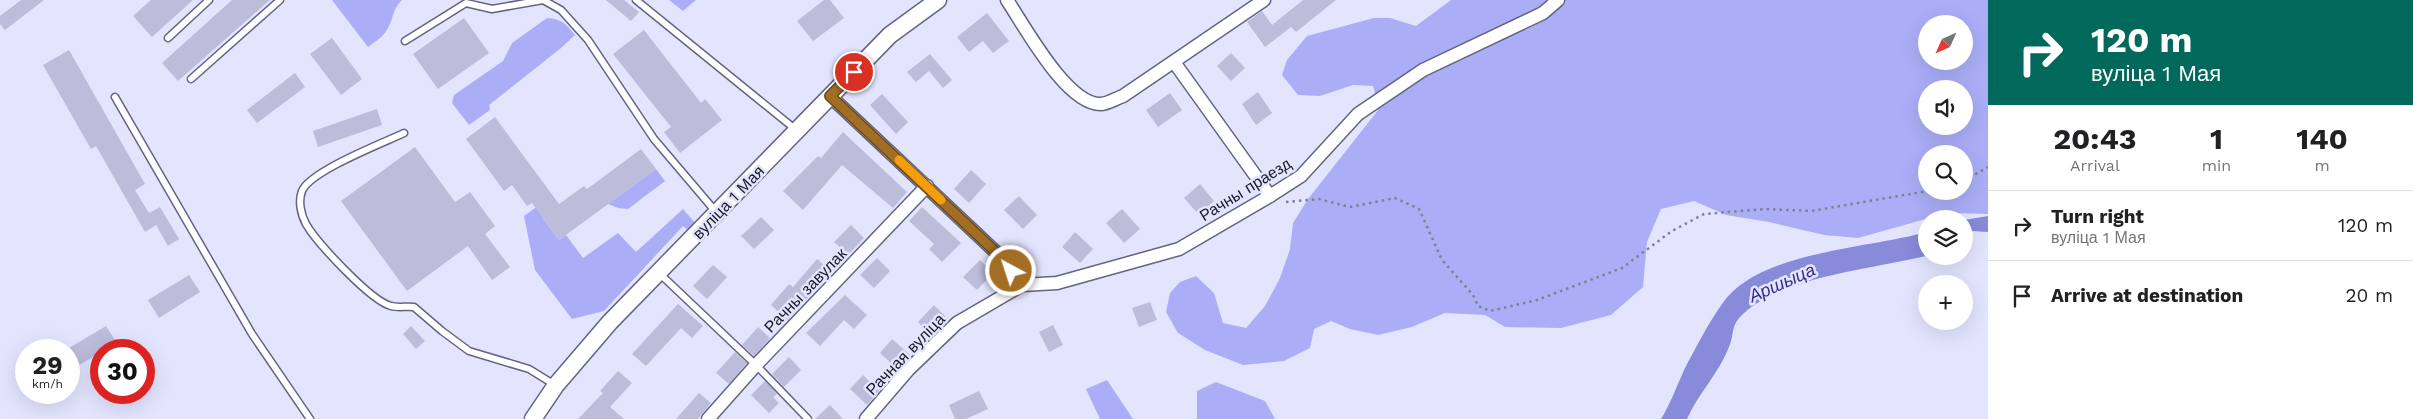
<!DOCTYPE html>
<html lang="en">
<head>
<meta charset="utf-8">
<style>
  :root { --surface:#fff; --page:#f2f2f2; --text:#202124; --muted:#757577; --line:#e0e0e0 }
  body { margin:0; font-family:"Work Sans",sans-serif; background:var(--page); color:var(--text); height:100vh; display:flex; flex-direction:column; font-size:19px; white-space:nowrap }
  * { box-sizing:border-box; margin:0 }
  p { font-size:16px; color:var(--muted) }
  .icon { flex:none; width:28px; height:28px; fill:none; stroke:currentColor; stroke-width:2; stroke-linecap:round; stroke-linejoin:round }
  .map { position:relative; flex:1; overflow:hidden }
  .details { display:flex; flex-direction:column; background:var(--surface); width:425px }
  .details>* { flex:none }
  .guide { background:#00695c; color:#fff; overflow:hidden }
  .needle { width:32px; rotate:225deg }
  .controls { position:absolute; left:1918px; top:15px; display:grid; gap:10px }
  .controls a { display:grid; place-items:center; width:55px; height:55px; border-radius:50%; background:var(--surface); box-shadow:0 5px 20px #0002; font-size:25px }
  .speed { position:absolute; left:15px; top:339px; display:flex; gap:10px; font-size:25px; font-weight:700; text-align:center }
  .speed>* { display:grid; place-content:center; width:65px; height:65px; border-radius:50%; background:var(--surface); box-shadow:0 5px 20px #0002; line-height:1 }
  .speed small { font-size:12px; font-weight:400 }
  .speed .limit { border:8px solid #d22; background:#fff; color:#111 }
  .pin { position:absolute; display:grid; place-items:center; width:42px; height:42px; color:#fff; margin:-21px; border:2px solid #fff; border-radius:50%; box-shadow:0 1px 5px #0007 }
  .me { position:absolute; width:55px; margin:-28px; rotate:320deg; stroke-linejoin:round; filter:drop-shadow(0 0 4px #0008) }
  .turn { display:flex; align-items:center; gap:18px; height:105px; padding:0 20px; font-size:22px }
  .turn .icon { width:65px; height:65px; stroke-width:2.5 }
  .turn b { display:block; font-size:35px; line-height:42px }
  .eta { display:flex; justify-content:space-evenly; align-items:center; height:85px; text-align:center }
  .eta b { font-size:30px; font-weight:700; line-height:35px }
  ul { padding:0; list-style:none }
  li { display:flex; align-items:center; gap:15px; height:70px; padding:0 20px; border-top:1px solid var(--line) }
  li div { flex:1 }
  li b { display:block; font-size:19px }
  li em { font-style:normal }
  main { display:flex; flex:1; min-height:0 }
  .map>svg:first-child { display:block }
  .green { fill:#abaef7; fill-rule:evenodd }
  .water { fill:#888ada }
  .building { fill:#bbbddb }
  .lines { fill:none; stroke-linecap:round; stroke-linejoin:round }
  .service-casing { stroke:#636580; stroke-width:9 }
  .minor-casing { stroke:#636580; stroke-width:15 }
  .tertiary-casing { stroke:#636580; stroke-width:19 }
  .path { stroke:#7f8193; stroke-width:2.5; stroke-dasharray:2.5 4; stroke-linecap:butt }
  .service { stroke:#fff; stroke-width:6 }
  .minor { stroke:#fff; stroke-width:12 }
  .tertiary { stroke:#fff; stroke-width:16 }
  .route-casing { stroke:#694817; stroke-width:12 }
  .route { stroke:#a16e24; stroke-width:9 }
  .slow { stroke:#f59e0b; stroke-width:9 }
  .labels { text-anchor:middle; stroke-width:5; stroke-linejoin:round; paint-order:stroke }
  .street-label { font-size:16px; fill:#1a1b26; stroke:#e3e5ff }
  .water-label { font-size:18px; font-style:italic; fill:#382d8a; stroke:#e3e5ff }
</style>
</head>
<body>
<main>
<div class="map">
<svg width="1988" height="419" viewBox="0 0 1988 419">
  <rect width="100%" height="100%" fill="#e3e5ff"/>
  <!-- green -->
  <g class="green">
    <path d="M332,0H402C392,10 394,17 388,28C383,37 376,41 368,47Z"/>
    <path d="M669,0H696L683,11Z"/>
    <path d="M1451,0H1988V214L1955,213L1926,219L1858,238L1824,235L1769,222L1726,215L1694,201L1661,209L1647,242L1643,287L1611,315L1561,328L1505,327L1485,315L1445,313L1412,327L1378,335L1350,329L1331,321L1314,329L1310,348L1284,361L1243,365L1205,350L1178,333L1166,312L1170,293L1180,282L1196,276L1214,293L1223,323L1246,328L1265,306L1280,278L1290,249L1293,223L1308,199L1379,109L1373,86L1353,85L1320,96L1298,95L1282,75L1287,60L1307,36L1374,18H1390L1416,26ZM1926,24H1964V61H1926ZM1926,89H1964V126H1926ZM1926,154H1964V191H1926Z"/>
    <path d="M547,18C562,19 566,24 575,35L561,48L489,105L490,110L469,125L452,103L454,95L503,61L512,43Z"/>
    <path d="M656,169L665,181L628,209L618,208L608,204Z"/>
    <path d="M546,200L554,208L542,217L559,240L566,235L583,258L618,233L636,252L683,209L696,224L689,231L683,226L604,311L572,319L535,270L524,216Z"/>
    <path d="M1107,380L1133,419H1100L1086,389Z"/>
    <path d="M1216,382L1265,401L1275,419H1197V391Z"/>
  </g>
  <!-- water -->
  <g class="water">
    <path d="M1988,216V232L1972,231L1964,233V220Z"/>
    <path d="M1926,232V256C1873,269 1784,276 1743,314C1730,326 1735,333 1729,347C1719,373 1698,394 1687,419H1661C1672,401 1678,382 1687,364C1698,344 1709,322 1722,304C1757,251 1868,249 1926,232Z"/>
  </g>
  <!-- building -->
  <g class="building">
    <path d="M21,0H44L5,30L0,24V16Z"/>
    <path d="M151,0H193L152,37L133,16Z"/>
    <path d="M232,0H270L178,81L162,63Z"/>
    <path d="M606,0H624L639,12L631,21Z"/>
    <path d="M824,0H830L844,18L813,41L797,21Z"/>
    <path d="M1303,0H1336L1296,32L1291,27L1265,47L1247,22L1262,11L1272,25Z"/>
    <path d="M987,13L1009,41L993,53L983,41L969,52L957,37Z"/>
    <path d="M464,18L489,53L438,89L413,54Z"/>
    <path d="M644,30L701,103L705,99L722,120L680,153L664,132L671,127L613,54Z"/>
    <path d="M332,38L362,79L341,95L310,54Z"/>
    <path d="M69,50L145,184L135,190L149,213L160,207L179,239L168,246L156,225L145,232L96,146L91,149L43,65Z"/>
    <path d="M1231,53L1245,68L1231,81L1217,66Z"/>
    <path d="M930,54L952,80L943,88L929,71L916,82L907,72Z"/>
    <path d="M295,73L305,87L257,123L247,110Z"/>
    <path d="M1258,92L1272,113L1256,125L1242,104Z"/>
    <path d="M1170,93L1182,110L1158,127L1146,110Z"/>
    <path d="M882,94L908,122L896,134L870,105Z"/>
    <path d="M377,109L382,125L318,147L313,131Z"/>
    <path d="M495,117L559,204L584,186L587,189L641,149L656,169L559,240L532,203L527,206L512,185L504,191L466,139Z"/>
    <path d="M843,132L907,192L893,208L842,165L803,210L783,191L818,156L821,158Z"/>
    <path d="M415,147L455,202L470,192L495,226L485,234L510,267L492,280L468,246L407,291L341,201Z"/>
    <path d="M971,170L986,184L969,203L954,189Z"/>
    <path d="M1200,184L1214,201L1199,215L1184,198Z"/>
    <path d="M1019,196L1037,215L1023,229L1004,210Z"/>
    <path d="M922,207L961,243L942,262L929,249L934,244L909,221Z"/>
    <path d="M1122,209L1140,229L1124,243L1106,223Z"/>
    <path d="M761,217L774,230L754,249L741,236Z"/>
    <path d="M851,225L864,238L848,255L834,242Z"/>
    <path d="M1075,232L1093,249L1080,263L1062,247Z"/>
    <path d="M877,258L890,271L874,288L860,275Z"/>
    <path d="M817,259L831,271L788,320L771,305L789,284L793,287Z"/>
    <path d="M980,260L993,273L977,290L963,277Z"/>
    <path d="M713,265L727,277L707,299L693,286Z"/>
    <path d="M189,275L200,292L159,318L148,300Z"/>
    <path d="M845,295L867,315L854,329L844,320L820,346L806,333Z"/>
    <path d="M1150,302L1157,320L1139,327L1132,308Z"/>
    <path d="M678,304L703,326L692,338L681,328L646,366L632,354Z"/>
    <path d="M934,305L946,317L930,334L918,322Z"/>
    <path d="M1053,325L1063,345L1049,352L1039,332Z"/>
    <path d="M106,326L117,343L69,371V348Z"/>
    <path d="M411,326L425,341L416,349L403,334Z"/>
    <path d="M758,327L770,338L754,356L742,345Z"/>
    <path d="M892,339L910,355L897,369L880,353Z"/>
    <path d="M735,352L747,363L729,384L716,373Z"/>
    <path d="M789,357L801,370L784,387L772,374Z"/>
    <path d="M618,371L632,383L610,407L624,419H578L603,393L600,391Z"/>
    <path d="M863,375L879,391L867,405L850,389Z"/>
    <path d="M765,381L777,394L773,397L779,403L769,413L751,395Z"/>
    <path d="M979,391L988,409L966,419H955L949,405Z"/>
    <path d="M699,393L711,403L701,415L698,419H676Z"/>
    <path d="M830,405L843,419H815Z"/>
  </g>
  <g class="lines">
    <defs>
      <g id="service">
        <path d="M636,0L795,129"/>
        <path d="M168,38L209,0"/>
        <path d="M405,41L466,3L492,9L543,0L561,10L588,40L654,139L716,212"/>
        <path d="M191,79L280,0"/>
        <path d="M115,97L252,334L310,419"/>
        <path d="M404,133C383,143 310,171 302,191C298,201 301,215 306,224C317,243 371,301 391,306C398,308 407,306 414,307L442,331L469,351L529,369L555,385"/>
        <path d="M659,273L756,365L808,419"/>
      </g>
      <g id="minor">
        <path d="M1007,0C1025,27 1067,105 1101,104C1107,104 1117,98 1123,96L1264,0"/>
        <path d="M1174,62L1270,196"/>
        <path d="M830,96L1000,256L1022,285L957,323L908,370L866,419"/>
        <path d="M1022,285L1057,283L1179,249L1270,196L1301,176L1358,114L1423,70L1543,13L1558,0"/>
        <path d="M708,419L756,365L927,186"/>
      </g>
      <path id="tertiary" d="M533,419L556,385L610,322L890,35L938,0"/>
    </defs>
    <!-- service casing -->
    <use href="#service" class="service-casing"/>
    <!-- minor casing -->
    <use href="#minor" class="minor-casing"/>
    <!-- tertiary casing -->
    <use href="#tertiary" class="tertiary-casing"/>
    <!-- path -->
    <g class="path">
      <path d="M1964,181L1988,167"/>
      <path d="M1286,202L1319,199L1350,207L1395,198L1419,209L1442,260L1473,295L1478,306L1490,311L1537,300L1622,268L1672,231L1704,214L1765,209L1811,211L1928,191"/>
    </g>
    <!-- service -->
    <use href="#service" class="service"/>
    <!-- minor -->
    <use href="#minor" class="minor"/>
    <!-- tertiary -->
    <use href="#tertiary" class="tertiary"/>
  </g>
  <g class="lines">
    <defs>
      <path id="route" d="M854,72L830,96L1000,256L1011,271"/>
    </defs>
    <!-- route casing -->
    <use href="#route" class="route-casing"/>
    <!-- route -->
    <use href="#route" class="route"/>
    <!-- slow -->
    <path class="slow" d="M899,160L941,200"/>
  </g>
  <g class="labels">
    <!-- street labels -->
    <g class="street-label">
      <text transform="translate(1245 189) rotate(-32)" y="6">Рачны праезд</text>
      <text transform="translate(728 202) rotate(-46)" y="6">вуліца 1 Мая</text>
      <text transform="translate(805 290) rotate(-46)" y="6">Рачны завулак</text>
      <text transform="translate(905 354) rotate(-46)" y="6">Рачная вуліца</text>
    </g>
    <!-- water labels -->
    <g class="water-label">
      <text transform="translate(1782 283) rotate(-24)" y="6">Аршыца</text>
    </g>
  </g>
</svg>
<div class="controls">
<a><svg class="needle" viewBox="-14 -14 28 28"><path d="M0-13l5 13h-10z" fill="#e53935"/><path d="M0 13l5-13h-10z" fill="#757577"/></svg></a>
<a><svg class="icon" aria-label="sound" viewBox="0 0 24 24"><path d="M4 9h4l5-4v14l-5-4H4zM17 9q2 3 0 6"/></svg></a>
<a><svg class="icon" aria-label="search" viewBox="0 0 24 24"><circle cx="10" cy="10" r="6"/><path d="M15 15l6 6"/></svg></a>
<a><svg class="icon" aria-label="layers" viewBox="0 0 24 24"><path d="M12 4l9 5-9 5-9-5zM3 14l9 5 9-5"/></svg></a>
<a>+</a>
</div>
<div class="speed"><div>29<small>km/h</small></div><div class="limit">30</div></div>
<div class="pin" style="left:854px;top:72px;background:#d93025"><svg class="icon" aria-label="arrive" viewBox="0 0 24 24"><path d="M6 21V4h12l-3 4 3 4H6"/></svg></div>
<svg class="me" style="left:1011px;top:271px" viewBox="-20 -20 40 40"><circle r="17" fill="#a16e24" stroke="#fff" stroke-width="3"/><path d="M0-11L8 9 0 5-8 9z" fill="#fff"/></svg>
</div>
<section class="details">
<div class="guide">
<div class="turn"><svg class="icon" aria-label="right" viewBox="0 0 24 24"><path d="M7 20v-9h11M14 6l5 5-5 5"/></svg><div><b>120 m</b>вуліца 1 Мая</div></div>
</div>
<div class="eta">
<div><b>20:43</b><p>Arrival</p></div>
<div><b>1</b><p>min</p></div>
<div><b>140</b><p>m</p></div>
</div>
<ul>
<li><svg class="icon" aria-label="right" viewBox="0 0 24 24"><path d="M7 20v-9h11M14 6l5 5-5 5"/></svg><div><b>Turn right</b><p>вуліца 1 Мая</p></div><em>120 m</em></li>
<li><svg class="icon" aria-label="arrive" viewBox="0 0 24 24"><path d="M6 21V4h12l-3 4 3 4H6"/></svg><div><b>Arrive at destination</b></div><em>20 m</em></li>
</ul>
</section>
</main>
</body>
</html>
